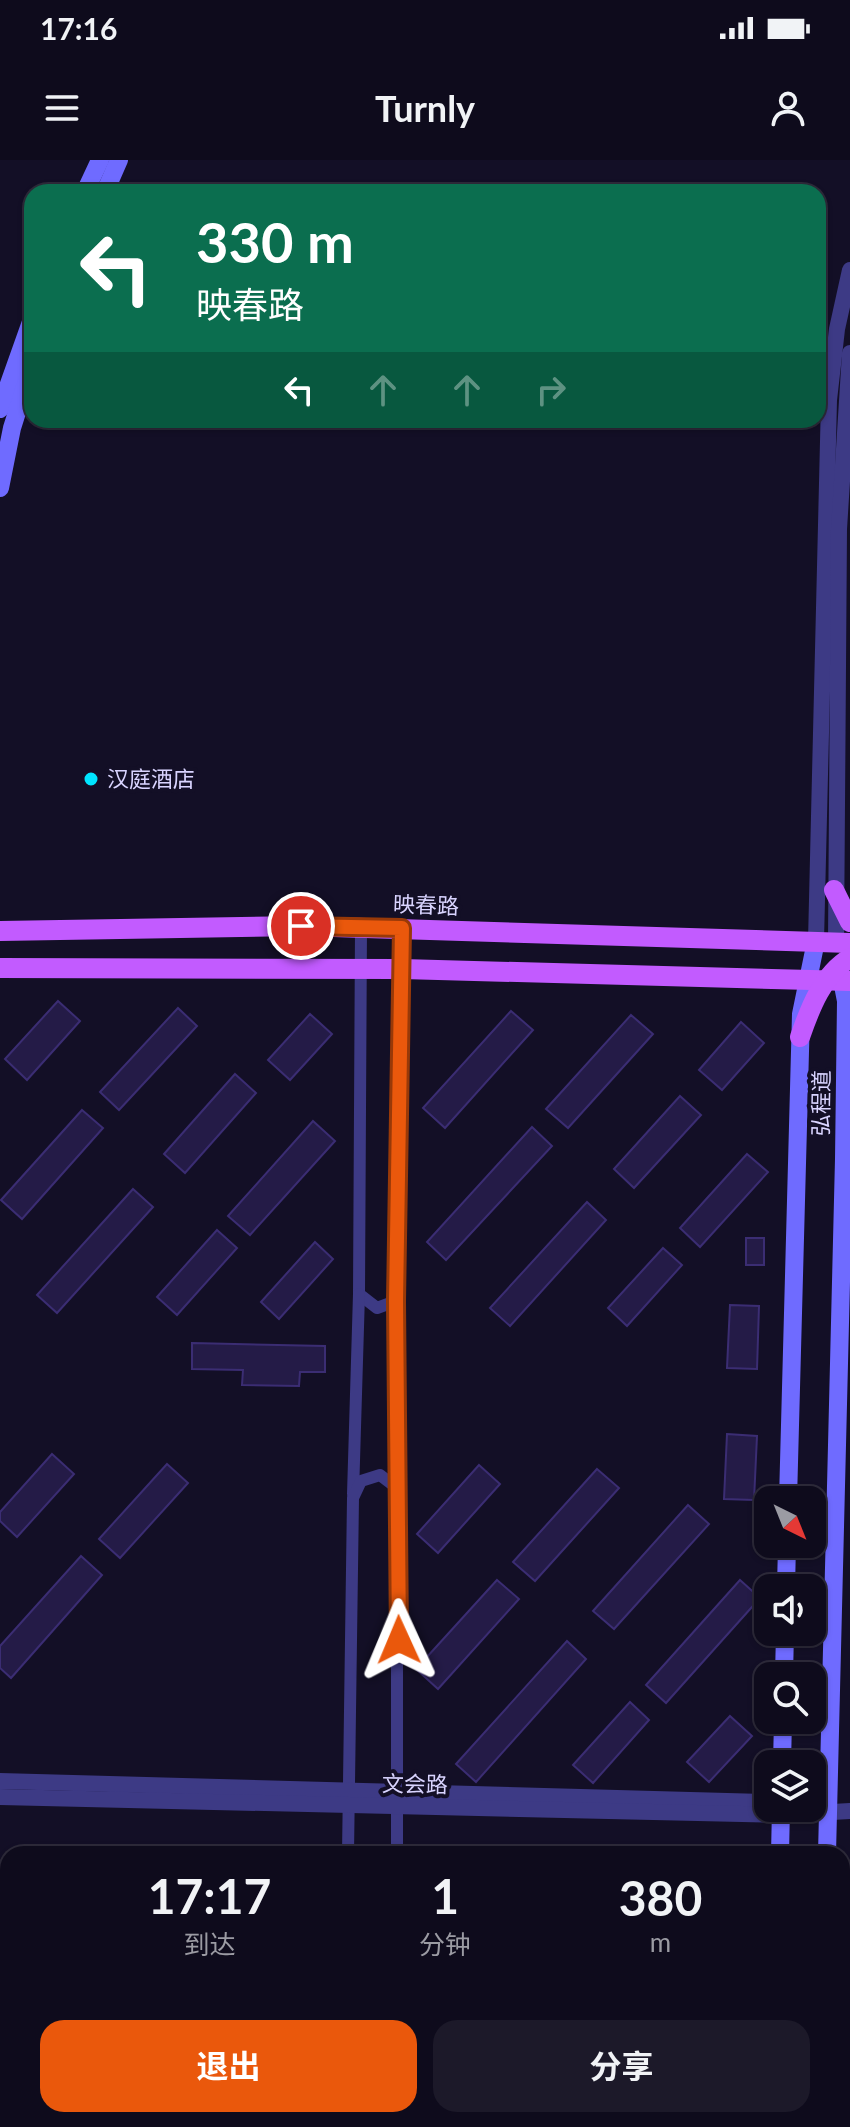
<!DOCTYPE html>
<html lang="zh">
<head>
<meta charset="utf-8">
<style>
  :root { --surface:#0e0b1c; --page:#1c1929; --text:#f1f3f6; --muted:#9b9ba3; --line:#2e2b3b; --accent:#ea580c }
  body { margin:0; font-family:Lato,"Noto Sans SC",sans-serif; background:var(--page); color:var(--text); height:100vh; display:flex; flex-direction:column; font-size:30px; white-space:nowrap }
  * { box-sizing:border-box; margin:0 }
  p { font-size:26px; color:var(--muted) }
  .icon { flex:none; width:44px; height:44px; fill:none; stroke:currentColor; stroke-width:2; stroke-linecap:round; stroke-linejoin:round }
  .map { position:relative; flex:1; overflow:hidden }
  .sheet { position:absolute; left:0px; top:1686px; width:850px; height:282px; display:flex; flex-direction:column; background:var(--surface); border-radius:24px 24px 0 0; box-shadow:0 2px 6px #0004,0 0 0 2px var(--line) }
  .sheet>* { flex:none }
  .banner { position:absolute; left:24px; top:24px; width:802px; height:244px; border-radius:24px; box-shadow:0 2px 6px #0004,0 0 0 2px var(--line); background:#0b6e4f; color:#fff; overflow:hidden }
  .needle { width:52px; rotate:137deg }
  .tools { position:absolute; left:754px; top:1326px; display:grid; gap:16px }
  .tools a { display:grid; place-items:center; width:72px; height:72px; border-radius:16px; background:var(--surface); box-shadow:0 2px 6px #0004,0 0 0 2px var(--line); font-size:40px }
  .pin { position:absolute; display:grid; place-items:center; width:68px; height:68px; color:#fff; margin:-34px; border:4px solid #fff; border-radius:50%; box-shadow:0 2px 8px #0007 }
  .me { position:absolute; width:88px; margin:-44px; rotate:359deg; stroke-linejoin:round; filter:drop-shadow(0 0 6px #0008) }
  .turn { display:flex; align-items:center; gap:28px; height:168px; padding:0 40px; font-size:36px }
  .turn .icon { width:104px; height:104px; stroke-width:2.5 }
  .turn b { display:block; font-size:56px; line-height:68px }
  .lanes { display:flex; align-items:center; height:76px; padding:0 40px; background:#0003; justify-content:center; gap:40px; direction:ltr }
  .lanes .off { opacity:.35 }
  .eta { display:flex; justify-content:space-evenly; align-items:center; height:136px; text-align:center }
  .eta b { font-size:48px; font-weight:700; line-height:56px }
  .button { display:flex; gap:16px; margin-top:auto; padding:16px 40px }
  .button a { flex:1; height:92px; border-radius:24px; background:var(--accent); color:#fff; font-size:32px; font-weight:700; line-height:92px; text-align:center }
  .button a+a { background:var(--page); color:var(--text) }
  .status { display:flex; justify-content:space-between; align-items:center; height:56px; padding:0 40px; background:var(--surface); direction:ltr }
  .status svg { height:22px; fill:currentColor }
  header { display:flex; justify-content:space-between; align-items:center; height:104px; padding:0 40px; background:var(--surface); font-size:36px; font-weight:700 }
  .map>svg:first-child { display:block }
  .building { fill:#241b47; stroke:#3b2d73; stroke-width:2 }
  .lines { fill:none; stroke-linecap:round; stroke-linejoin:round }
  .minor { stroke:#3d3a85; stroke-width:12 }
  .tertiary { stroke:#3d3a85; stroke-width:16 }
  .secondary { stroke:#6f6bff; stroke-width:18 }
  .primary { stroke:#c25bff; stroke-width:20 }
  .route-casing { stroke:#983908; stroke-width:20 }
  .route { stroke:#ea580c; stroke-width:14 }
  .poi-dot { fill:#00e5ff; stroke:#130f26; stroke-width:3 }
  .labels { text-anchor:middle; stroke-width:8; stroke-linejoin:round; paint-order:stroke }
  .poi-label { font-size:22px; fill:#d9d4ff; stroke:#130f26; text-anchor:start }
  .street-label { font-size:22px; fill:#d9d4ff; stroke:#130f26 }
</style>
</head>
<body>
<div class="status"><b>17:16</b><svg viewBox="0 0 49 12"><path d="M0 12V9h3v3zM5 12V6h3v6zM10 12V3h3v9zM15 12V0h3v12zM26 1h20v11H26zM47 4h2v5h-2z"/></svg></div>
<header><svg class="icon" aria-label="menu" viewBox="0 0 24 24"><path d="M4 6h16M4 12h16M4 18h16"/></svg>Turnly<svg class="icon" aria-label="person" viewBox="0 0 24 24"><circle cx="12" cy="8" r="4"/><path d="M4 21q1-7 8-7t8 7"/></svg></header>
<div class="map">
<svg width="850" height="1967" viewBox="0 0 850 1967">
  <rect width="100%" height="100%" fill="#130f26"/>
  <!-- building -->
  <g class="building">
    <path d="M58,841L80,861L27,920L5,899Z"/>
    <path d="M178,848L197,866L119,950L100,932Z"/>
    <path d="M511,851L533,870L445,968L423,948Z"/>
    <path d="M310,854L332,874L290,920L268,900Z"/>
    <path d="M631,855L653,874L568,968L546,949Z"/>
    <path d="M741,862L764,883L722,930L699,910Z"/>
    <path d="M235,914L256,933L185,1013L164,994Z"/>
    <path d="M680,936L701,955L634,1028L614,1009Z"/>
    <path d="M82,950L103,968L22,1059L1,1040Z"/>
    <path d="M313,961L335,981L250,1075L228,1056Z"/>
    <path d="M532,967L552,986L446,1100L427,1082Z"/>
    <path d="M747,994L768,1012L700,1087L680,1068Z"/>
    <path d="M133,1029L153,1047L57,1153L37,1135Z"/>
    <path d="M587,1042L606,1060L510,1166L490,1148Z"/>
    <path d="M217,1070L237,1088L177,1155L157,1137Z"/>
    <rect x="746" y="1078" width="18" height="27"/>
    <path d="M315,1082L333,1099L279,1159L261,1142Z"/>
    <path d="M663,1088L682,1105L627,1166L608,1148Z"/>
    <path d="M730,1145L759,1146L757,1209L727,1208Z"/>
    <path d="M192,1183L325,1186V1212H300L299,1226L242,1225L243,1210L192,1209Z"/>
    <path d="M727,1274L757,1276L754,1340L724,1339Z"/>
    <path d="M52,1294L74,1314L17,1377L0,1361V1352Z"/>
    <path d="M167,1304L188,1323L120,1398L99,1379Z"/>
    <path d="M479,1305L500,1324L438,1393L417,1374Z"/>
    <path d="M597,1309L619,1328L535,1421L513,1402Z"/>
    <path d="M688,1345L709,1364L614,1469L593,1451Z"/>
    <path d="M81,1396L102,1415L11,1518L0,1508V1486Z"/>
    <path d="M497,1420L519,1439L438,1529L416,1509Z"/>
    <path d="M740,1420L760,1438L666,1543L646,1525Z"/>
    <path d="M567,1481L586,1499L476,1622L456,1604Z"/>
    <path d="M630,1542L649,1560L593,1623L573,1605Z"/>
    <path d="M730,1556L752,1576L709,1622L687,1602Z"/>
  </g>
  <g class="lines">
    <!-- minor -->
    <g class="minor">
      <path d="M361,767L359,1134L377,1148L396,1141L402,768"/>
      <path d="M396,1141L397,1328"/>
      <path d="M353,1334L359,1134"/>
      <path d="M348,1694L353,1338L361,1321L380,1315L397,1328V1694"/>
      <path d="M343,1967V1960"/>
      <path d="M389,1967L390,1960"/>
    </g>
    <!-- tertiary -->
    <g class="tertiary">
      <path d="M816,781L829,240L837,169L850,110"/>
      <path d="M836,782L839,369L850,193"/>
      <path d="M0,1621L768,1642"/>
      <path d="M0,1637L781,1655L850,1651"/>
    </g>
    <!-- secondary -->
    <g class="secondary">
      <path d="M85,32L100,0"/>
      <path d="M105,32L119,0"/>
      <path d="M0,249L32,159"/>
      <path d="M0,328L12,268L32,205"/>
      <path d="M788,1340L801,854L816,781"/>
      <path d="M786,1428L787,1384"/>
      <path d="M784,1516L785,1472"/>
      <path d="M782,1604L783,1560"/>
      <path d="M780,1694L781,1648"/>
      <path d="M827,1694L844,999L846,841L840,810"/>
      <path d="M0,1833L8,1873"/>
      <path d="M19,1960L20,1967"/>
      <path d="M777,1967L778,1960"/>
      <path d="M823,1967V1960"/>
    </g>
    <!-- primary -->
    <g class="primary">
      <path d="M834,730L850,762"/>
      <path d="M0,771L301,766L850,783"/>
      <path d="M0,808L402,809L850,821"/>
      <path d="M800,877C810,848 823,814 850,798"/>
    </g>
  </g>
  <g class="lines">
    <defs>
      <path id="route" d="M301,766L402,768L396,1141L399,1480"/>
    </defs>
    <!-- route casing -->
    <use href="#route" class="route-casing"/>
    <!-- route -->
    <use href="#route" class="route"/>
  </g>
  <!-- markers -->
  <circle class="poi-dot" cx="91" cy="619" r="8"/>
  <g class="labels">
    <!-- poi labels -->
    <g class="poi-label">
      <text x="107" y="627">汉庭酒店</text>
    </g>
    <!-- street labels -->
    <g class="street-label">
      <text transform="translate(426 745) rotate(2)" y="8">映春路</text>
      <text transform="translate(821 943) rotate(-89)" y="8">弘程道</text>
      <text transform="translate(415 1624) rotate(1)" y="8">文会路</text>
    </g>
  </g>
</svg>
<div class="tools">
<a><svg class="needle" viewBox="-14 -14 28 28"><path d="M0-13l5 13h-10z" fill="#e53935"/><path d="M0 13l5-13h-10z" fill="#9b9ba3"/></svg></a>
<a><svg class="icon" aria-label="sound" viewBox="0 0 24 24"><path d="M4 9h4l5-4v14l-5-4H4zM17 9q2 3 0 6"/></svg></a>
<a><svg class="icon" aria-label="search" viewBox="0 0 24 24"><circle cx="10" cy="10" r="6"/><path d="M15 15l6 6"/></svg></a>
<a><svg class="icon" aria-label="layers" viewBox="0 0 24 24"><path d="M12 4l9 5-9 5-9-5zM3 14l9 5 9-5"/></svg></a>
</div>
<div class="pin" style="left:301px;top:766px;background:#d93025"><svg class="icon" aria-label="arrive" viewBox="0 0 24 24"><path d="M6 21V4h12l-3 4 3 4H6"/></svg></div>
<svg class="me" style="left:399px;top:1480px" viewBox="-20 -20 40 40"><path d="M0-17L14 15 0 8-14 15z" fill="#ea580c" stroke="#fff" stroke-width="4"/></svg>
<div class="banner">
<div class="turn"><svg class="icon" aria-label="left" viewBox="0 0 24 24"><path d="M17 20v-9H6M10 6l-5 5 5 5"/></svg><div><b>330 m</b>映春路</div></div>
<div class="lanes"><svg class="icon" aria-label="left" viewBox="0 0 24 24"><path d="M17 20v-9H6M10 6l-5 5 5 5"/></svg><svg class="icon off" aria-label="ahead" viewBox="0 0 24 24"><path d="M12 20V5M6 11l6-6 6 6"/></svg><svg class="icon off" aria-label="ahead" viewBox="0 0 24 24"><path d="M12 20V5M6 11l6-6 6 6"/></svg><svg class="icon off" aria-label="right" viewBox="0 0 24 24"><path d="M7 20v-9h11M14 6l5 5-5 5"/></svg></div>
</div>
<section class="sheet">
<div class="eta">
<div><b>17:17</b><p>到达</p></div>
<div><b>1</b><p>分钟</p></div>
<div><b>380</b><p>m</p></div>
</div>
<div class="button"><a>退出</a><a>分享</a></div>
</section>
</div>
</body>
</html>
